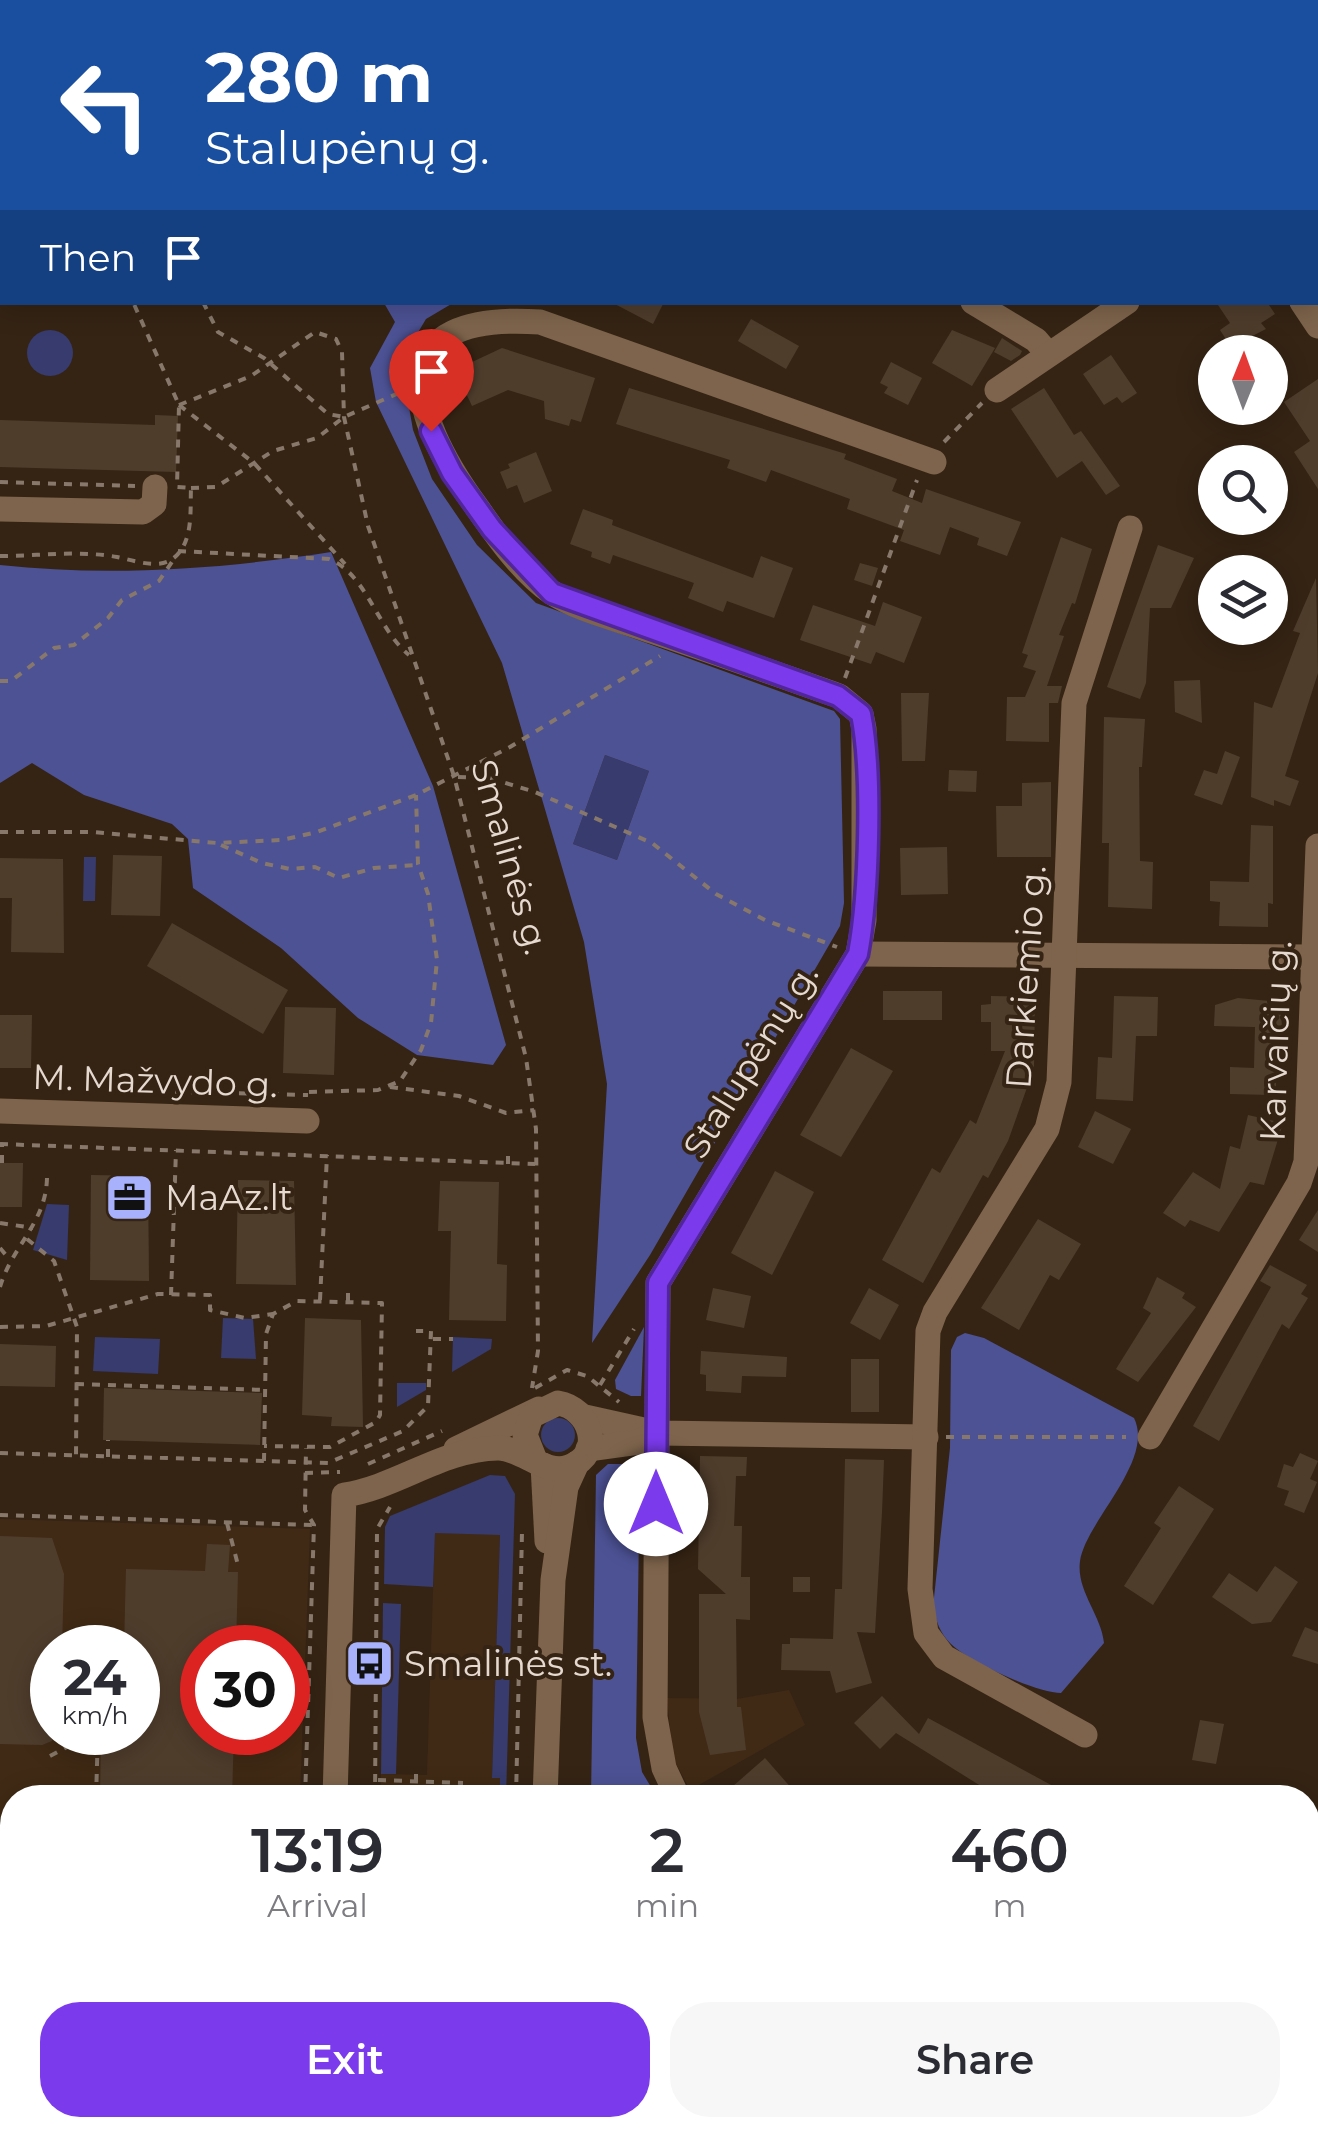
<!DOCTYPE html>
<html lang="en">
<head>
<meta charset="utf-8">
<style>
  :root { --surface:#fff; --page:#f7f7f7; --text:#2b2b33; --muted:#7c7c81; --accent:#7c3aed }
  body { margin:0; font-family:Montserrat,sans-serif; background:var(--page); color:var(--text); height:100vh; display:flex; flex-direction:column; font-size:38px; white-space:nowrap }
  * { box-sizing:border-box; margin:0 }
  p { font-size:32px; color:var(--muted) }
  .icon { flex:none; width:55px; height:55px; fill:none; stroke:currentColor; stroke-width:2; stroke-linecap:round; stroke-linejoin:round }
  .map { position:relative; flex:1; overflow:hidden }
  .details { position:absolute; left:0px; top:1785px; width:1320px; height:352px; display:flex; flex-direction:column; background:var(--surface); border-radius:40px 40px 0 0; box-shadow:0 5px 25px #0003 }
  .details>* { flex:none }
  .guide { position:absolute; left:0px; top:0px; width:1320px; height:305px; box-shadow:0 5px 25px #0003; background:#1a4fa0; color:#fff; overflow:hidden }
  .needle { width:65px; rotate:1deg }
  .tools { position:absolute; left:1198px; top:335px; display:grid; gap:20px }
  .tools a { display:grid; place-items:center; width:90px; height:90px; border-radius:50%; background:var(--surface); box-shadow:0 5px 25px #0003; font-size:50px }
  .speed { position:absolute; left:30px; top:1625px; display:flex; gap:20px; font-size:50px; font-weight:700; text-align:center }
  .speed>* { display:grid; place-content:center; width:130px; height:130px; border-radius:50%; background:var(--surface); box-shadow:0 5px 25px #0003; line-height:1 }
  .speed small { font-size:25px; font-weight:400 }
  .speed .limit { border:15px solid #d22; background:#fff; color:#111 }
  .pin { position:absolute; display:grid; place-items:center; width:85px; height:85px; color:#fff; margin:-102px -42px; border-radius:50% 50% 50% 0; rotate:-45deg; box-shadow:0 0 10px #0007 }
  .pin .icon { rotate:45deg }
  .me { position:absolute; width:110px; margin:-55px; rotate:0deg; stroke-linejoin:round; filter:drop-shadow(0 0 8px #0008) }
  .turn { display:flex; align-items:center; gap:35px; height:210px; padding:0 40px; font-size:45px }
  .turn .icon { width:130px; height:130px; stroke-width:2.5 }
  .turn b { display:block; font-size:70px; line-height:85px }
  .then { display:flex; align-items:center; height:95px; padding:0 40px; background:#0003; gap:20px; font-size:38px }
  .eta { display:flex; justify-content:space-evenly; align-items:center; height:170px; text-align:center }
  .eta b { font-size:60px; font-weight:600; line-height:70px }
  .primary-button { display:flex; gap:20px; margin-top:auto; padding:20px 40px }
  .primary-button a { flex:1; height:115px; border-radius:40px; background:var(--accent); color:#fff; font-size:40px; font-weight:600; line-height:115px; text-align:center }
  .primary-button a+a { background:var(--page); color:var(--text) }
  .map>svg:first-child { display:block }
  .built { fill:#402a15; fill-rule:evenodd }
  .green { fill:#373b6d }
  .forest { fill:#4d5295; fill-rule:evenodd }
  .building { fill:#4f3d2c }
  .lines { fill:none; stroke-linecap:round; stroke-linejoin:round }
  .path { stroke:#87786b; stroke-width:4; stroke-dasharray:8 8; stroke-linecap:butt }
  .minor { stroke:#7e644c; stroke-width:25 }
  .major { stroke:#d59f6d; stroke-width:25 }
  .path-bridge { stroke:#87786b; stroke-width:4; stroke-dasharray:8 8; stroke-linecap:butt }
  .route-casing { stroke:#51269a; stroke-width:25 }
  .route { stroke:#7c3aed; stroke-width:18 }
  .labels { text-anchor:middle; stroke-width:8; stroke-linejoin:round; paint-order:stroke }
  .street-label { font-size:35px; fill:#e6dad0; stroke:#352414 }
  .poi-label { font-size:35px; fill:#e6dad0; stroke:#352414; text-anchor:start }
</style>
</head>
<body>
<div class="map">
<svg width="1318" height="2137" viewBox="0 0 1318 2137">
  <rect width="100%" height="100%" fill="#352414"/>
  <!-- built -->
  <g class="built">
    <path d="M0,1519L310,1529L300,1797L12,1798V1838L0,1831ZM52,1648H138V1732H52ZM202,1648H288V1732H202Z"/>
    <path d="M435,1532L500,1534L492,1777L501,1778L500,1797L380,1798L381,1774L427,1775Z"/>
    <path d="M789,1690L805,1725L690,1790L673,1758L667,1698L737,1699Z"/>
  </g>
  <!-- green -->
  <g class="green">
    <circle cx="50" cy="353" r="23"/>
    <path d="M605,755L649,771L617,860L573,844Z"/>
    <path d="M84,857H96L95,901H83Z"/>
    <path d="M47,1204L69,1205L67,1260L33,1250Z"/>
    <path d="M223,1318L253,1319L256,1359L221,1358Z"/>
    <path d="M95,1337L160,1339L158,1374L93,1371Z"/>
    <path d="M453,1337L492,1339L491,1349L452,1372Z"/>
    <path d="M397,1383H426V1390L397,1407Z"/>
    <circle cx="558" cy="1435" r="17"/>
    <path d="M490,1475L505,1476L515,1494L506,1797H500V1778H492L500,1535L435,1533L433,1587L384,1584L385,1527L390,1516Z"/>
    <path d="M383,1603L401,1604L396,1774H381Z"/>
    <path d="M0,1900L12,1908V2038L0,2031Z"/>
    <path d="M1318,2004V2137H1240L1243,2125H1308V2009Z"/>
    <path d="M177,2125H389L410,2137H202Z"/>
  </g>
  <!-- forest -->
  <g class="forest">
    <path d="M384,303H453L426,319L401,361L413,430L432,479L477,545L536,603L834,711L840,719L844,903L840,926L650,1255L592,1343L607,1084L584,942L502,663L376,402L370,368L395,322ZM605,755L649,771L617,860L573,844Z"/>
    <path d="M331,552L433,786L506,1045L493,1065L417,1055L358,1018L281,948L193,888L188,839L172,824L84,795L32,763L0,783V565C109,577 223,569 331,552Z"/>
    <path d="M644,1327L641,1396H631L616,1389L615,1380Z"/>
    <path d="M965,1333L984,1338L1134,1418C1155,1461 1086,1521 1080,1561C1076,1591 1101,1614 1104,1643L1061,1693C1037,1693 969,1662 951,1644C940,1634 936,1620 933,1607L950,1448L951,1350L957,1337Z"/>
    <path d="M608,1464H640L636,1738L642,1772L657,1797H591L596,1475Z"/>
    <path d="M1308,1873L1318,1875V2004L1308,2009Z"/>
    <path d="M603,2125H1243L1240,2137H603Z"/>
  </g>
  <!-- building -->
  <g class="building">
    <path d="M611,302H664L653,324Z"/>
    <path d="M1216,302H1267L1275,314L1261,323L1266,329L1231,347L1220,330L1230,323Z"/>
    <path d="M751,319L799,346L786,369L738,341Z"/>
    <path d="M952,330L995,348L972,386L932,363Z"/>
    <path d="M1002,338L1022,351L1020,355L1011,361L994,352Z"/>
    <path d="M502,348L595,378L581,422L571,419L569,426L545,419L544,401L508,390L472,406L455,370Z"/>
    <path d="M1111,355L1137,393L1122,403L1117,397L1104,405L1083,374Z"/>
    <path d="M891,362L922,378L908,405L884,393L888,387L880,383Z"/>
    <path d="M1318,379V489L1294,452L1310,441L1284,402Z"/>
    <path d="M629,388L846,454L844,459L897,479L892,491L922,503L926,489L1021,522L1007,556L977,545L979,538L950,527L940,555L900,541L904,530L847,509L850,499L771,470L766,482L727,468L730,460L616,424Z"/>
    <path d="M1044,388L1074,435L1081,431L1120,486L1106,495L1082,461L1057,478L1011,409Z"/>
    <path d="M155,415L178,416L176,472L0,467V420L155,425Z"/>
    <path d="M536,452L552,491L524,503L517,485L507,489L500,472L510,468L508,464Z"/>
    <path d="M583,509L613,520L612,525L753,578L761,556L793,568L774,618L727,601L723,612L688,598L694,583L613,555L610,564L591,557L592,552L570,544Z"/>
    <path d="M1061,537L1092,549L1075,604L1072,603L1059,635L1064,636L1047,686H1062L1058,703H1049V742L1006,741L1007,697H1025L1036,671L1023,667L1028,655L1022,653Z"/>
    <path d="M1158,545L1194,558L1171,608H1150L1146,683L1140,699L1107,687Z"/>
    <path d="M860,563L878,568L872,586L854,580Z"/>
    <path d="M1316,578L1318,673L1285,776L1299,781L1290,806L1274,800V806L1251,797L1254,702L1272,708L1300,633L1293,631Z"/>
    <path d="M883,602L922,617L904,663L876,652L871,664L800,640L813,605L875,626Z"/>
    <path d="M1200,680L1202,723L1175,712L1174,681Z"/>
    <path d="M901,693H929L925,761H902Z"/>
    <path d="M1104,717L1145,719L1142,767H1139L1140,861L1153,862L1152,909L1108,907L1109,843H1102Z"/>
    <path d="M1225,751L1240,757L1222,805L1194,795L1204,770L1217,774Z"/>
    <path d="M949,770L977,771L976,792L948,791Z"/>
    <path d="M1051,782V857H997L996,806H1022V783Z"/>
    <path d="M1251,825L1273,826V904L1268,903V927L1219,926L1220,902L1210,901V881L1249,882Z"/>
    <path d="M947,847L948,894L901,895L900,848Z"/>
    <path d="M113,855L162,856L160,916L111,915Z"/>
    <path d="M0,858L63,859L64,953L11,952L12,898H0Z"/>
    <path d="M172,923L288,990L263,1034L147,966Z"/>
    <rect x="883" y="991" width="59" height="29"/>
    <path d="M991,996L1035,997L1034,1068L1008,1141L988,1178L983,1175L923,1283L882,1260L932,1168L940,1173L970,1120L976,1124L1005,1051H991V1022H981V1005L991,1004Z"/>
    <path d="M1114,996L1158,997L1157,1036H1136L1133,1101L1096,1099L1098,1057L1112,1058Z"/>
    <path d="M1238,998L1280,1002L1284,1051H1276V1095L1230,1094V1067L1254,1068L1255,1027L1214,1026L1215,1005Z"/>
    <path d="M285,1007L336,1008L334,1075L283,1073Z"/>
    <path d="M0,1015H32L31,1068H0Z"/>
    <path d="M851,1048L893,1071L841,1157L800,1135Z"/>
    <path d="M1095,1111L1131,1129L1113,1164L1078,1147Z"/>
    <path d="M1248,1115L1283,1123L1264,1185L1250,1182L1219,1232L1190,1220L1185,1227L1163,1213L1193,1172L1220,1189L1230,1146L1240,1149Z"/>
    <path d="M0,1163H23L22,1207H0Z"/>
    <path d="M775,1171L814,1192L772,1275L731,1253Z"/>
    <path d="M91,1175L148,1176L149,1281L90,1280Z"/>
    <path d="M238,1180L294,1181L296,1285L236,1284Z"/>
    <path d="M440,1181L499,1182L497,1264L507,1265L506,1321L449,1320L451,1231H438Z"/>
    <path d="M1318,1210V1252L1299,1240Z"/>
    <path d="M1038,1219L1081,1244L1059,1280L1050,1275L1019,1330L981,1308Z"/>
    <path d="M1270,1265L1307,1285L1301,1294L1308,1298L1289,1329L1282,1324L1219,1441L1193,1426L1271,1287L1260,1281Z"/>
    <path d="M1157,1277L1185,1293L1182,1298L1196,1307L1138,1382L1116,1369L1151,1313L1143,1308Z"/>
    <path d="M713,1288L751,1296L744,1328L706,1320Z"/>
    <path d="M869,1288L899,1305L880,1340L850,1323Z"/>
    <path d="M305,1318L361,1320L363,1427L331,1426L332,1417L302,1415Z"/>
    <path d="M0,1344L56,1346L55,1387L0,1386Z"/>
    <path d="M701,1351L787,1357L786,1377L742,1376L741,1393L706,1391V1375L700,1374Z"/>
    <rect x="851" y="1359" width="28" height="53"/>
    <path d="M104,1388L262,1393L260,1445L103,1440Z"/>
    <path d="M1300,1453L1318,1461L1310,1479L1317,1482L1304,1513L1284,1505L1289,1491L1277,1487L1284,1464L1293,1467Z"/>
    <path d="M700,1456L747,1457L746,1476H736L734,1526H742L741,1577H750V1620L736,1619L737,1707H741L746,1750L710,1755L699,1712V1594H726L698,1569Z"/>
    <path d="M845,1459L884,1460L882,1512L875,1633L857,1632L872,1683L836,1693L830,1671L781,1670L782,1644H790V1638L833,1639L835,1589H842Z"/>
    <path d="M1179,1486L1214,1509L1153,1605L1124,1586L1161,1528L1154,1523Z"/>
    <path d="M0,1536L52,1538L64,1574L62,1648H52V1741L42,1745L0,1744Z"/>
    <path d="M207,1544L230,1545L228,1572H238L236,1648H202V1732H234L232,1798H100L101,1732H138V1648H124L126,1569L205,1571Z"/>
    <path d="M1275,1566L1298,1582L1271,1622L1252,1624L1212,1597L1229,1573L1257,1592Z"/>
    <rect x="793" y="1577" width="17" height="15"/>
    <path d="M1305,1627L1318,1632V1664L1292,1656Z"/>
    <path d="M882,1696L919,1734L928,1718L1075,1798H1000L896,1733L880,1749L854,1723Z"/>
    <path d="M1200,1720L1224,1724L1216,1764L1192,1760Z"/>
    <path d="M765,1758L800,1798H742L732,1787Z"/>
  </g>
  <g class="lines">
    <!-- path -->
    <g class="path">
      <path d="M0,58V79"/>
      <path d="M0,212L2,211"/>
      <path d="M203,302L218,332L264,358L328,414L344,417"/>
      <path d="M179,405L251,376L315,332L336,339L342,352L344,417L368,526L454,776L526,1058L536,1129L538,1351L532,1388"/>
      <path d="M179,405L254,463L345,564"/>
      <path d="M944,442L982,403"/>
      <path d="M0,482L135,486"/>
      <path d="M191,488L216,487L273,451L317,438L344,417L401,392"/>
      <path d="M178,551L329,559C367,574 377,629 409,655"/>
      <path d="M0,556C39,556 78,550 117,557C132,560 156,569 171,560C194,545 190,511 191,488L177,487L179,405L133,302"/>
      <path d="M845,678L917,480"/>
      <path d="M0,681H11L54,648L74,645L108,618L122,600L159,581L176,556"/>
      <path d="M458,777L489,778L535,792L652,843L716,894L765,920L837,947"/>
      <path d="M0,832H92L217,843L282,840L317,832L416,795L510,747L660,656"/>
      <path d="M221,845L262,863L290,869L315,867L339,878L374,868L417,865"/>
      <path d="M390,1087L459,1096L506,1113L534,1110"/>
      <path d="M143,1091L308,1095"/>
      <path d="M309,1092L378,1090L400,1081L421,1050L431,1023L437,960L428,894L418,864L416,795"/>
      <path d="M0,1144L535,1164"/>
      <path d="M2,1163V1144"/>
      <path d="M508,1164V1149"/>
      <path d="M0,1223L33,1228"/>
      <path d="M27,1239L54,1261L77,1327L76,1455"/>
      <path d="M0,1248L10,1260"/>
      <path d="M0,1287C12,1246 46,1223 47,1178"/>
      <path d="M171,1295L176,1150"/>
      <path d="M320,1300L327,1155"/>
      <path d="M348,1301V1290"/>
      <path d="M0,1327L46,1326L158,1294L210,1295V1310L245,1318L273,1314"/>
      <path d="M433,1339H453"/>
      <path d="M76,1384L265,1390"/>
      <path d="M600,1385L634,1329"/>
      <path d="M535,1388L567,1370L587,1376L619,1402"/>
      <path d="M946,1437H1126"/>
      <path d="M0,1453L328,1463L403,1431L428,1406L431,1331H416"/>
      <path d="M108,1457V1440"/>
      <path d="M264,1461L266,1334L273,1314L297,1301L382,1303L380,1415L376,1422L330,1447L264,1446"/>
      <path d="M368,1464L442,1431"/>
      <path d="M305,1473L340,1472"/>
      <path d="M0,1515L314,1525"/>
      <path d="M227,1523L238,1565"/>
      <path d="M50,1756L67,1747V1732"/>
      <path d="M378,1780L463,1783"/>
      <path d="M416,1782V1771"/>
      <path d="M96,1798L98,1732"/>
      <path d="M305,1798L314,1525L305,1510L306,1448"/>
      <path d="M375,1798L377,1529L390,1507"/>
      <path d="M383,1798L385,1782"/>
      <path d="M516,1798L522,1532"/>
      <path d="M0,1844L12,1850"/>
      <path d="M0,2095L12,2102"/>
      <path d="M58,2125L81,2137"/>
      <path d="M507,2137V2125"/>
      <path d="M918,2137L925,2125"/>
    </g>
    <!-- minor -->
    <g class="minor">
      <path d="M456,0L460,2"/>
      <path d="M933,0L938,2"/>
      <path d="M1316,0L1318,3"/>
      <path d="M0,167L2,166"/>
      <path d="M973,302L1036,340L1048,354"/>
      <path d="M1302,302L1318,326"/>
      <path d="M997,390L1127,302"/>
      <path d="M0,509L143,512L154,504L155,487"/>
      <path d="M858,954L1314,957"/>
      <path d="M0,1111L307,1121"/>
      <path d="M585,1417L657,1433L926,1437"/>
      <path d="M1150,1437L1299,1183L1306,1162L1318,846"/>
      <path d="M456,1449L539,1409"/>
      <path d="M588,1449L639,1442L652,1435"/>
      <path d="M543,1465L547,1541"/>
      <path d="M1085,1735L944,1657L926,1633L920,1589L928,1331L935,1312L1047,1129L1059,1082L1074,703L1130,528"/>
      <path d="M335,1798L344,1495C398,1487 441,1449 498,1448C523,1448 545,1476 569,1467C606,1453 590,1408 558,1403L531,1416L525,1435L535,1460"/>
      <path d="M545,1798L553,1580L566,1487L577,1463"/>
      <path d="M678,1798L664,1768L655,1717L658,1283L858,954L864,920V729L861,714L839,696C776,674 714,652 651,631C619,619 580,611 551,592C521,571 497,536 476,506C407,411 380,311 540,322L934,462"/>
      <path d="M534,2137L535,2125"/>
    </g>
    <!-- major -->
    <g class="major">
      <path d="M0,1882L12,1889"/>
      <path d="M0,2046L12,2052"/>
      <path d="M150,2125L174,2137"/>
      <path d="M428,2125L450,2137"/>
    </g>
    <!-- path-bridge -->
    <path class="path-bridge" d="M486,2125L507,2137"/>
  </g>
  <g class="lines">
    <defs>
      <path id="route" d="M431,431L452,473L492,529L552,593L838,696L861,714C873,773 869,895 858,954L658,1283L656,1504"/>
    </defs>
    <!-- route casing -->
    <use href="#route" class="route-casing"/>
    <!-- route -->
    <use href="#route" class="route"/>
  </g>
  <!-- icons -->
  <defs>
    <symbol id="office-square" viewBox="-11 -11 22 22"><rect x="-9" y="-9" width="18" height="18" rx="4" fill="#a7b1fc" stroke="#352414"/><path d="M-6-3h4V-5.5h4V-3h4V5H-6ZM-1-4.5V-3h2v-1.5ZM-6 0V1H6V0Z" fill="#111"/></symbol>
    <symbol id="bus-square" viewBox="-11 -11 22 22"><rect x="-9" y="-9" width="18" height="18" rx="4" fill="#a7b1fc" stroke="#352414"/><path d="M-5-6H5V4H4V6H2V4H-2V6H-4V4H-5ZM-3.5-4V0h7V-4ZM-3.5 1.2v1.5H-2V1.2ZM2 1.2v1.5H3.5V1.2Z" fill="#111"/></symbol>
  </defs>
  <g fill-rule="evenodd">
    <use href="#office-square" x="102" y="1170" width="55" height="55"/>
    <use href="#bus-square" x="342" y="1636" width="55" height="55"/>
  </g>
  <g class="labels">
    <!-- street labels -->
    <g class="street-label">
      <text transform="translate(510 857) rotate(74)" y="12">Smalinės g.</text>
      <text transform="translate(1026 977) rotate(-86)" y="12">Darkiemio g.</text>
      <text transform="translate(1276 1041) rotate(-88)" y="12">Karvaičių g.</text>
      <text transform="translate(751 1061) rotate(-58)" y="12">Stalupėnų g.</text>
      <text transform="translate(155 1081) rotate(2)" y="12">M. Mažvydo g.</text>
    </g>
    <!-- poi labels -->
    <g class="poi-label">
      <text x="165" y="1210">MaAz.lt</text>
      <text x="404" y="1676">Smalinės st.</text>
    </g>
  </g>
</svg>
<div class="tools">
<a><svg class="needle" viewBox="-14 -14 28 28"><path d="M0-13l5 13h-10z" fill="#e53935"/><path d="M0 13l5-13h-10z" fill="#7c7c81"/></svg></a>
<a><svg class="icon" aria-label="search" viewBox="0 0 24 24"><circle cx="10" cy="10" r="6"/><path d="M15 15l6 6"/></svg></a>
<a><svg class="icon" aria-label="layers" viewBox="0 0 24 24"><path d="M12 4l9 5-9 5-9-5zM3 14l9 5 9-5"/></svg></a>
</div>
<div class="speed"><div>24<small>km/h</small></div><div class="limit">30</div></div>
<div class="pin" style="left:431px;top:431px;background:#d93025"><svg class="icon" aria-label="arrive" viewBox="0 0 24 24"><path d="M6 21V4h12l-3 4 3 4H6"/></svg></div>
<svg class="me" style="left:656px;top:1504px" viewBox="-20 -20 40 40"><circle r="19" fill="#fff"/><path d="M0-13L10 11 0 6-10 11z" fill="#7c3aed"/></svg>
<div class="guide">
<div class="turn"><svg class="icon" aria-label="left" viewBox="0 0 24 24"><path d="M17 20v-9H6M10 6l-5 5 5 5"/></svg><div><b>280 m</b>Stalupėnų g.</div></div>
<div class="then">Then<svg class="icon" aria-label="arrive" viewBox="0 0 24 24"><path d="M6 21V4h12l-3 4 3 4H6"/></svg></div>
</div>
<section class="details">
<div class="eta">
<div><b>13:19</b><p>Arrival</p></div>
<div><b>2</b><p>min</p></div>
<div><b>460</b><p>m</p></div>
</div>
<div class="primary-button"><a>Exit</a><a>Share</a></div>
</section>
</div>
</body>
</html>
